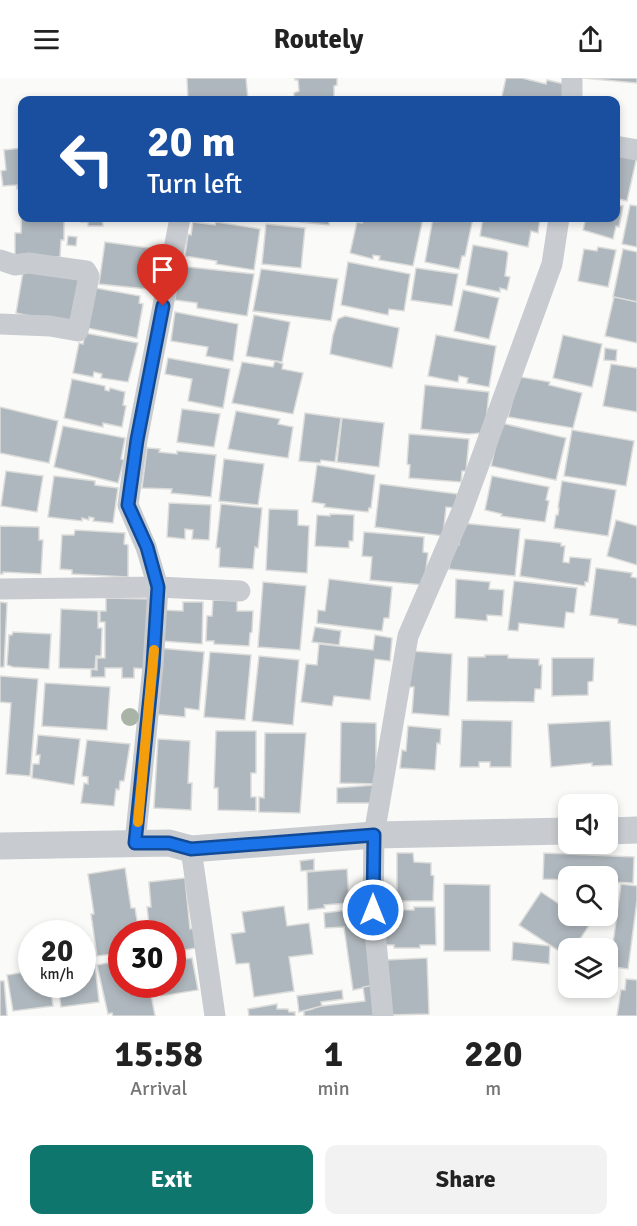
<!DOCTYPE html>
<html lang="en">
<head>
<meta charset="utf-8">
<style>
  :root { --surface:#fff; --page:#f2f2f2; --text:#222; --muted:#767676; --accent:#0f766e }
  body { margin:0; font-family:Signika,sans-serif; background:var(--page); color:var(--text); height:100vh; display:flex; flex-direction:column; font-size:22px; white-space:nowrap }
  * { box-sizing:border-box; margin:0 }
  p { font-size:20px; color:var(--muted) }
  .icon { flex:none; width:33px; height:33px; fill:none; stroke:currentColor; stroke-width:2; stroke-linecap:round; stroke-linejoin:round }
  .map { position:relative; height:938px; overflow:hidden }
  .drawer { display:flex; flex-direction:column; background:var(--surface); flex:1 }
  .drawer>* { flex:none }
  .hud { position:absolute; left:18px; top:18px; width:602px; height:126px; border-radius:12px; box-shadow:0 3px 9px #0003; background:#1a4fa0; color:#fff; overflow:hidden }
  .fabs { position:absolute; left:558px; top:716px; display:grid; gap:12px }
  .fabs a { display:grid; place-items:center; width:60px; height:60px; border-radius:12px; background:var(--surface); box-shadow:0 3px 9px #0003; font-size:30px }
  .speed { position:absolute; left:18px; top:842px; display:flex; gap:12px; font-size:30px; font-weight:700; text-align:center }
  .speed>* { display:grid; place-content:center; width:78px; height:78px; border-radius:50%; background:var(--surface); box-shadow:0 3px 9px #0003; line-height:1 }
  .speed small { font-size:15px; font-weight:400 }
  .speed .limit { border:9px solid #d22; background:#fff; color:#111 }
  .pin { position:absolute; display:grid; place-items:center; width:51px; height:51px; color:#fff; margin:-62px -26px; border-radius:50% 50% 50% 0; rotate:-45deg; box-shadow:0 0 6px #0007 }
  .pin .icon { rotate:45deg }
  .me { position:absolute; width:66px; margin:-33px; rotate:0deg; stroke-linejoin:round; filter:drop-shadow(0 0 4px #0008) }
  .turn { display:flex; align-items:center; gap:21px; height:126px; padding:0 30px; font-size:27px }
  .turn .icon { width:78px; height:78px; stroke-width:2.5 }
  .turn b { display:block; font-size:42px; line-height:51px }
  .eta { display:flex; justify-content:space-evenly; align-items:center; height:102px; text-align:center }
  .eta b { font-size:36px; font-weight:700; line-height:42px }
  .action { display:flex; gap:12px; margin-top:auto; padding:12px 30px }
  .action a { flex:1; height:69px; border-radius:12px; background:var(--accent); color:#fff; font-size:24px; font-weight:700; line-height:69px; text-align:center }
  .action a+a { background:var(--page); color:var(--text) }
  header { display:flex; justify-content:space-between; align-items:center; height:78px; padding:0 30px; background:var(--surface); font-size:27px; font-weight:700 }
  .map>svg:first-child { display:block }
  .building { fill:#aeb7bd; stroke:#dcdcda; stroke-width:1.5 }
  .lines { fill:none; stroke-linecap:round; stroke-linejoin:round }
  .minor { stroke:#c8ccd0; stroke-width:21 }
  .tertiary { stroke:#c8ccd0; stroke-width:27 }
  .tree { fill:#a9b4a6 }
  .route-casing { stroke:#114b97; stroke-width:15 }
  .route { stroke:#1a73e8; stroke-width:10 }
  .slow { stroke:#f59e0b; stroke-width:10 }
</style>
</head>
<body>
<header><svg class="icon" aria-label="menu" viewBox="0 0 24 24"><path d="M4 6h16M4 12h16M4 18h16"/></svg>Routely<svg class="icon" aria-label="share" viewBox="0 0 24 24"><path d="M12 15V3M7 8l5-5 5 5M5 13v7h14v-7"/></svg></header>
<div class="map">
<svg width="637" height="938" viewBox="0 0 637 938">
  <rect width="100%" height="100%" fill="#fafaf8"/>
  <!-- building -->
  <g class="building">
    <path d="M187,0H246L248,22H188Z"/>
    <path d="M295,0H337V7L334,8V22H294V15L299,13L298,2H295Z"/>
    <path d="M506,0H522L546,6L547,2L564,6L568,22H501Z"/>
    <path d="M583,0H637V5Z"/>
    <path d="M22,70V111H17V107L3,108L1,93L6,92L4,72Z"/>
    <path d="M615,78H637L627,123L615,120Z"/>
    <path d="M22,122V140H64V162H61L60,179L15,178V155H21Z"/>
    <path d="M615,127L623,128L619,149L616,148L613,161L583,152L586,140H615Z"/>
    <path d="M630,127L637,128V169L622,166Z"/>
    <path d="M80,140H102L103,148H88V144H81Z"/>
    <path d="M267,140H329V147L300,144V141H290V143Z"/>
    <path d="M363,140H423L413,188L379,182L380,178L373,177V181L350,175L357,144L362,145Z"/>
    <path d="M433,140H473L465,178H462L459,191L425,184Z"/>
    <path d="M483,140H540L538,155L531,153L528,169L480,158Z"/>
    <path d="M193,144L215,147L216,144L260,151L254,192L216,186L217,183L185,178L188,156L191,157Z"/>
    <path d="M266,146L305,150L301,190L262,186Z"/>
    <path d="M68,158L77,159L76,168L67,167Z"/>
    <path d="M105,164L164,172L157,212L99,206Z"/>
    <path d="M473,167L506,173L508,175L505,198L510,199L507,212L500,210V214L466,207Z"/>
    <path d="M598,169L616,172L608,209L578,203L584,171L597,173Z"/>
    <path d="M623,171L637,174V224L613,219Z"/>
    <path d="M348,184L410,196L404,233L389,231L388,237L341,227Z"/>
    <path d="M24,188L86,201L76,248L16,235Z"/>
    <path d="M179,188L254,196L247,238L197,230V225L175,222Z"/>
    <path d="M416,190L458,196L452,228L411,222Z"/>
    <path d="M261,191L338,201L331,243L253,233Z"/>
    <path d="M90,209L140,218L139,225L143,226L137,260L87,250Z"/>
    <path d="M463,212L499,220L489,261L454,253Z"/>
    <path d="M614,219L637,224V265L605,258Z"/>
    <path d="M175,234L238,246L233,283L206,278L208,269L171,263Z"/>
    <path d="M254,237L290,244L282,284L246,278Z"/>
    <path d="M345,238L399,250L392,290L330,276L333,257L338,241Z"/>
    <path d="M85,255L138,265L128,304L101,300L102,296L94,294L93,299L73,295L79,265L83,266Z"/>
    <path d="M436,257L496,268L489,309L467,305L468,300L459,298L458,304L428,298Z"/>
    <path d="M563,257L602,266L592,309L553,300Z"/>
    <path d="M605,270L617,272L616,283L604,282Z"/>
    <path d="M168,280L230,291L223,330L188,323L192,301L165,296Z"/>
    <path d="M275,283L283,286L282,291L303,295L293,336L232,325L242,284L273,289Z"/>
    <path d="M611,286L637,290V334L603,328Z"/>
    <path d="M515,298L550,304L549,307L582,315L573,350L508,339L514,317Z"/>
    <path d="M72,301L105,308V312L109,313L110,310L125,314L123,327L126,328L122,349L103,345V349L64,340Z"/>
    <path d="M425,307L489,314L485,352L482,355L468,356L421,351Z"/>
    <path d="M0,329L58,343L49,385L0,375Z"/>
    <path d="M182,331L220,336L214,369L177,364Z"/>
    <path d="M236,333L280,341L278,346L293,349L288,380L228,371Z"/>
    <path d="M305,335L341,340L335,384L321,382L320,385L299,383Z"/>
    <path d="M342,340L384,345L379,389L337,384Z"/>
    <path d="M501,345L566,360L556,402L491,388Z"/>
    <path d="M63,348L125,360L121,381L124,382L118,405L54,389Z"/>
    <path d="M572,352L634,363L626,408L564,398Z"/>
    <path d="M409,356L469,361L466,393H462L461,404L409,400L410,387L407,386Z"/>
    <path d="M147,370L160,371L159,374L177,376V373L216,377L211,419L171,415L172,411L142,410Z"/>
    <path d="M224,381L264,386L258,427L219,423Z"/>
    <path d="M317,387L375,397L371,430H369L368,434L324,429L325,426L312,424Z"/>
    <path d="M6,393L43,398L37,434L1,428Z"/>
    <path d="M54,398L95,403V407L118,410L113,445L93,443L94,440L89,439V442L82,440V443L48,439Z"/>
    <path d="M492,398L549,409L546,422L549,423L545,444L501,438L502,436L485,432Z"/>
    <path d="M562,403L616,412L608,458L554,450L556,437H558L559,430H558Z"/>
    <path d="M380,406L457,416L456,430L446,429L443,458L375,449Z"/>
    <path d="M169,425L211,427L209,462L192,461L193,452L185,451V461L167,459Z"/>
    <path d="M221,426L262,430L258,470L255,469L253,491L219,489L220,470H216Z"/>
    <path d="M269,431L298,432V447L309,448L307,495L266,492Z"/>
    <path d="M330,436L354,437L353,463H349V470L315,468L317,437L330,438Z"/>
    <path d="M616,442L637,448V487L607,478Z"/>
    <path d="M461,445L520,451L515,498L449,491L452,466L459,467Z"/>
    <path d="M0,448L39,449V462H43L41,496L3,494V496H0Z"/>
    <path d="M75,452L125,455L124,466L128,467V499L72,496V492L60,491L62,457H74Z"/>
    <path d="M364,454L424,459L423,474L428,475L424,507L370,502L372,479L362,478Z"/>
    <path d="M525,461L561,465V468H565L563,484L569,485L570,479L591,481L588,504H585V508L520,498Z"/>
    <path d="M596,490L632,495L631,499L637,500V548L618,545V541L590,537Z"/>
    <path d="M329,501L392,509L389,540H384L382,553L317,545L318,532L325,533Z"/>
    <path d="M456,501L490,504L489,511L504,512L502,538L487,537V543L455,540Z"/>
    <path d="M514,503L577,510L574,535L566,534L564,550L519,545L518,553L508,552Z"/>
    <path d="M263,504L306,508L300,572L258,569Z"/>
    <path d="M106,520L151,521L149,591L134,590V600H122V590H105V599H91V591L97,592V580H105V544H100V533H106Z"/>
    <path d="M213,522L237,523V533H253L252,554L250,555L249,568L214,566V563H206L207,538H212Z"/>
    <path d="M0,524L7,525L4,589H0Z"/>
    <path d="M183,524H203L202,566L162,563L163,532L183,533Z"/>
    <path d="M61,531L98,533V550H102L101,578H96L95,591L59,590Z"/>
    <path d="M315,549L341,553L339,567L312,564Z"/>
    <path d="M13,554L51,556L49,591L13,589L7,587L9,557H12Z"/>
    <path d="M375,557L392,560L390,583L375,581L370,622L334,618L332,628L301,624L306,586L317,587L319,566L373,572Z"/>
    <path d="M158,570L204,574L199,632L185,630V639L153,636Z"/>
    <path d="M411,573L452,576L449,638L412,635L414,609H409Z"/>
    <path d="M210,574L251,577L245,642L204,639Z"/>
    <path d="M485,577H508V580L539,581V587H542L541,611H535L534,624L467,623L468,579H485Z"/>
    <path d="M259,578L299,582L293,647L252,643Z"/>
    <path d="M552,580H594L593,603L588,604V617L552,618Z"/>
    <path d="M0,598L38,601L30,698L6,696L11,625L0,624Z"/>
    <path d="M45,605L110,609L107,652L42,648Z"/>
    <path d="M462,642L512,643L511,689H490V684H479V689H460Z"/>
    <path d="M610,643L612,687L592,688V685L551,689L548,646Z"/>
    <path d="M341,644L376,645V706L340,705Z"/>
    <path d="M408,648L441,651L440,666L437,665L435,692L400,690L402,672L406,673Z"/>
    <path d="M216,653H256V695H251V719H256V733L218,732V710H214Z"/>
    <path d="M265,655H306L300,735L259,734V719L264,720Z"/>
    <path d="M38,657L80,661L74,707L32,700L33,686H39L40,677H36Z"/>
    <path d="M158,661L190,663L188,705H192L191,732L154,730Z"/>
    <path d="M87,662L130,666L124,703H120L119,712L116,711L114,728L81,725L84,705L88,706V699L82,698Z"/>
    <path d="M375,707V725H337V710Z"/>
    <path d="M397,775H413L414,784L431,785V797L434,798L433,823H397Z"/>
    <path d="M544,775L634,779L633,805L608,804V798H568V802L543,801Z"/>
    <path d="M314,781V792L301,793L300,783Z"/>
    <path d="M125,790L131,830H135L139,855H122V875L97,878L91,836H94L88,796Z"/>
    <path d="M347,791L349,825L324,827L325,830L308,832L307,794Z"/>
    <path d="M185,800L190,851L194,850L196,870L185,872V876L172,877V855H150L147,829H151L149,804Z"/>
    <path d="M444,806L490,807V873H444Z"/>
    <path d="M621,806L637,808V822L628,891L608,888V873H612Z"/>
    <path d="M541,814L568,832V837H576L590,846L578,864L575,862L565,877L519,847Z"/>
    <path d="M284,828L287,848L309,845L313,876L289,879L294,913L254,919L249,885L236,886L231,856L245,854L242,834Z"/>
    <path d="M414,829H435L436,867H420V870H394V867H381L380,832H414Z"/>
    <path d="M363,830L372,908L353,912L344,849L325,850L324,835Z"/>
    <path d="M513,864L550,868L549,886L512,882Z"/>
    <path d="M192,880L198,912L161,918L159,906H172V883Z"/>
    <path d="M427,880L429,936L388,937L386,882Z"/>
    <path d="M122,882V906H149L155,938H113L112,935L108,936L97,887Z"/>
    <path d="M95,886L99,924L61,929L58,906H82V887Z"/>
    <path d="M32,893V906H50L53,928L13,933L7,897Z"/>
    <path d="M626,901L637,902V938H617L621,912H625Z"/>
    <path d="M0,903H4L7,938H0Z"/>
    <path d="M375,907L379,938H304V933L313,931V929L365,923L363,909Z"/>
    <path d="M342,912L343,921L321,924L322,928L299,934L297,918Z"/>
    <path d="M277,926V931H288L289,934H295V938H249L248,931Z"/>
  </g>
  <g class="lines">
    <!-- minor -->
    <g class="minor">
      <path d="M572,22V0"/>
      <path d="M615,68L637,72"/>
      <path d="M0,182L15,187L29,185L86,193L89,198L78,253L50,248L0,246"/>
      <path d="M0,511L158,509L240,513"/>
      <path d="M135,765L153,588L158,509L146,469L128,427L137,362L180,140"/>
      <path d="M191,771L215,938"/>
      <path d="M383,938L373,832L374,757L408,558L462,433L552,186L559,140"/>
    </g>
    <!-- tertiary -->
    <g class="tertiary">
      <path d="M608,753L637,752"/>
      <path d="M0,768L169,765L191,771L374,757L568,753"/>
    </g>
  </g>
  <!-- trees -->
  <circle class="tree" cx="130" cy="639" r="9"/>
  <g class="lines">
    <defs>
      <path id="route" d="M163,228L137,362L128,427L147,469L158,509L153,588L135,765H169L191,771L374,757L373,832"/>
    </defs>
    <!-- route casing -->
    <use href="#route" class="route-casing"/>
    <!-- route -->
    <use href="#route" class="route"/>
    <!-- slow -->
    <path class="slow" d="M138,744L154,572"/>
  </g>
</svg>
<div class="fabs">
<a><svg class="icon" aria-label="sound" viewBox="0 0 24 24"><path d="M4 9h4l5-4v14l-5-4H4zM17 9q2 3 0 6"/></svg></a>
<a><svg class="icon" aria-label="search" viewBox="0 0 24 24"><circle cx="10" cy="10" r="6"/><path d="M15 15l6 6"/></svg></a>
<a><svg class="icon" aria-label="layers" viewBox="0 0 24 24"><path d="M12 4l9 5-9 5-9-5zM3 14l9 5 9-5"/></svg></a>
</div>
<div class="speed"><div>20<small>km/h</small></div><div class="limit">30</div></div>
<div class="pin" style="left:163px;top:228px;background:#d93025"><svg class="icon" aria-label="arrive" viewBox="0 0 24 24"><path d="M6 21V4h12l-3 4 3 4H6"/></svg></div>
<svg class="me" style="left:373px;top:832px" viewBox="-20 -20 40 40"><circle r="17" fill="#1a73e8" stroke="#fff" stroke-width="3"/><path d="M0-11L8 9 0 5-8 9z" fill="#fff"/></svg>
<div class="hud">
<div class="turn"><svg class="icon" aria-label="left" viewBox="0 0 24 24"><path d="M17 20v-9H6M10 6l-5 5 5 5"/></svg><div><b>20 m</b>Turn left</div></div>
</div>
</div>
<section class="drawer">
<div class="eta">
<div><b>15:58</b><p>Arrival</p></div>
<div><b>1</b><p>min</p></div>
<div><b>220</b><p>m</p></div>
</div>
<div class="action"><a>Exit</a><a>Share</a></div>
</section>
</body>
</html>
